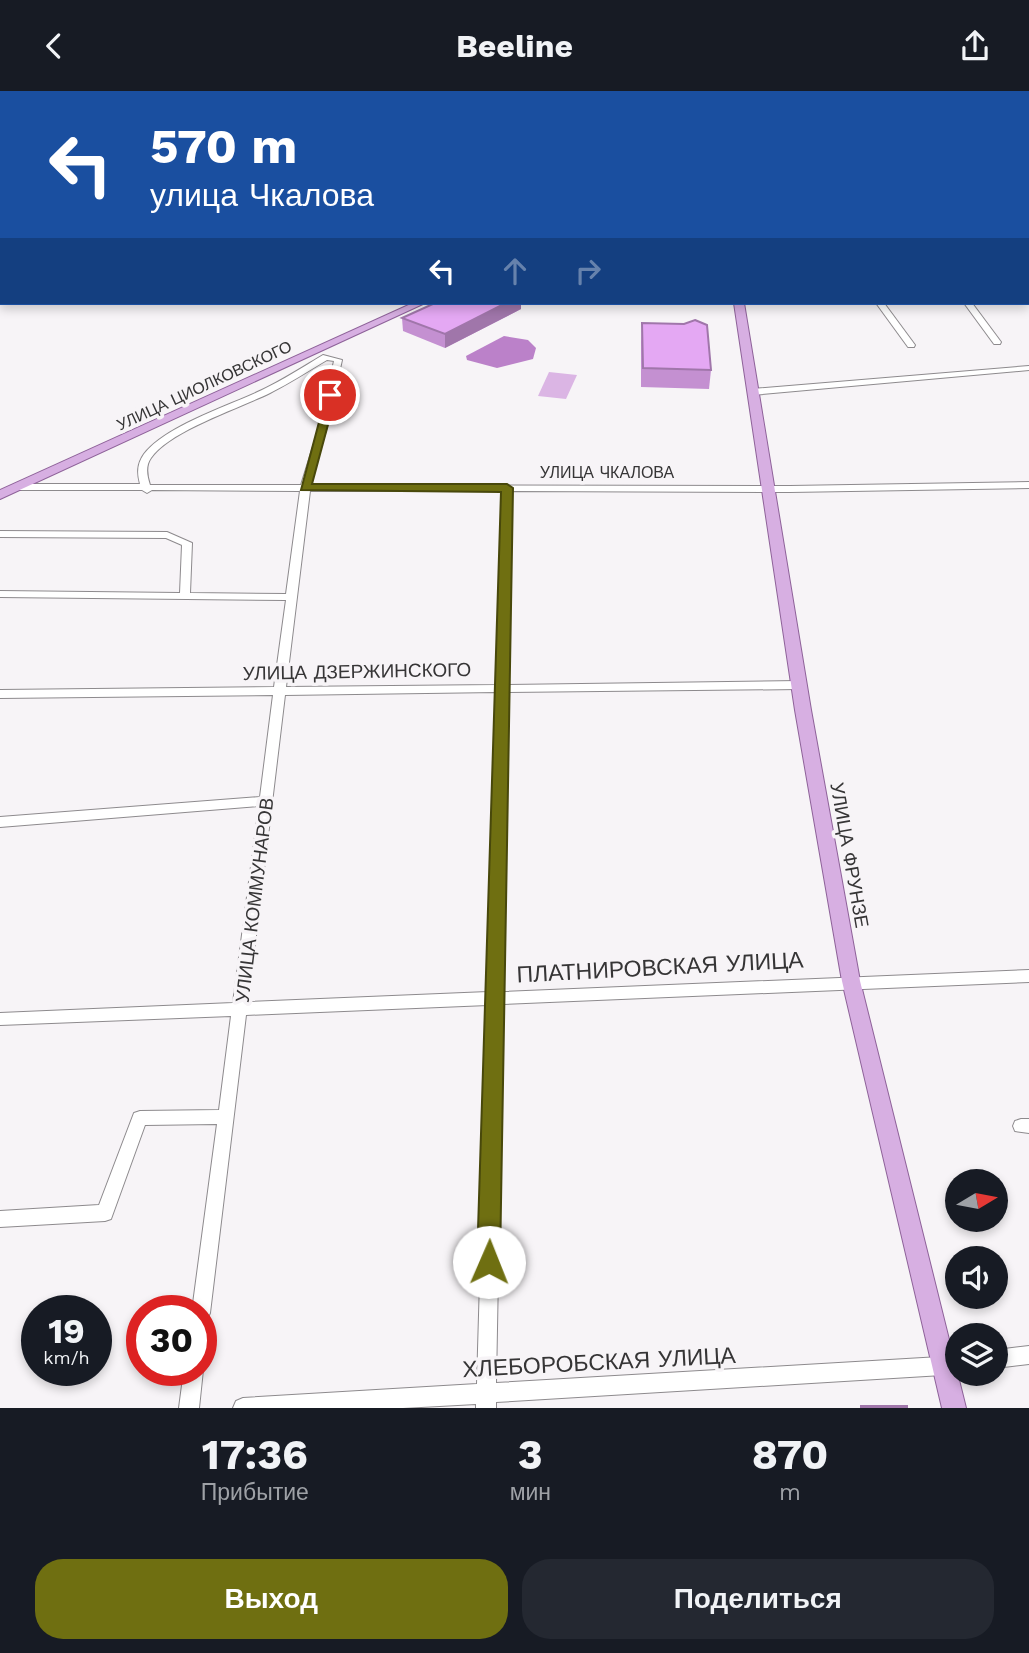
<!DOCTYPE html>
<html lang="ru">
<head>
<meta charset="utf-8">
<style>
  :root { --surface:#171b24; --page:#242831; --text:#f1f3f6; --muted:#9ea1a6; --accent:#6f6f11 }
  body { margin:0; font-family:"Work Sans",sans-serif; background:var(--page); color:var(--text); height:100vh; display:flex; flex-direction:column; font-size:26px; white-space:nowrap }
  * { box-sizing:border-box; margin:0 }
  p { font-size:23px; color:var(--muted) }
  .icon { flex:none; width:38px; height:38px; fill:none; stroke:currentColor; stroke-width:2; stroke-linecap:round; stroke-linejoin:round }
  .map { position:relative; height:1317px; overflow:hidden }
  .side { display:flex; flex-direction:column; background:var(--surface); flex:1 }
  .side>* { flex:none }
  .banner { position:absolute; left:0px; top:0px; width:1029px; height:214px; box-shadow:0 4px 10px #0003; background:#1a4fa0; color:#fff; overflow:hidden }
  .needle { width:46px; rotate:80deg }
  .fabs { position:absolute; left:945px; top:1078px; display:grid; gap:14px }
  .fabs a { display:grid; place-items:center; width:63px; height:63px; border-radius:50%; background:var(--surface); box-shadow:0 4px 10px #0003; font-size:35px }
  .speed { position:absolute; left:21px; top:1204px; display:flex; gap:14px; font-size:35px; font-weight:700; text-align:center }
  .speed>* { display:grid; place-content:center; width:91px; height:91px; border-radius:50%; background:var(--surface); box-shadow:0 4px 10px #0003; line-height:1 }
  .speed small { font-size:18px; font-weight:400 }
  .speed .limit { border:10px solid #d22; background:#fff; color:#111 }
  .pin { position:absolute; display:grid; place-items:center; width:60px; height:60px; color:#fff; margin:-30px; border:4px solid #fff; border-radius:50%; box-shadow:0 2px 7px #0007 }
  .me { position:absolute; width:77px; margin:-38px; rotate:1deg; stroke-linejoin:round; filter:drop-shadow(0 0 5px #0008) }
  .turn { display:flex; align-items:center; gap:24px; height:147px; padding:0 35px; font-size:32px }
  .turn .icon { width:91px; height:91px; stroke-width:2.5 }
  .turn b { display:block; font-size:49px; line-height:60px }
  .lanes { display:flex; align-items:center; height:66px; padding:0 35px; background:#0003; justify-content:center; gap:35px; direction:ltr }
  .lanes .off { opacity:.35 }
  .eta { display:flex; justify-content:space-evenly; align-items:center; height:119px; text-align:center }
  .eta b { font-size:42px; font-weight:700; line-height:49px }
  .cta { display:flex; gap:14px; margin-top:auto; padding:14px 35px }
  .cta a { flex:1; height:80px; border-radius:28px; background:var(--accent); color:#fff; font-size:28px; font-weight:700; line-height:80px; text-align:center }
  .cta a+a { background:var(--page); color:var(--text) }
  header { display:flex; justify-content:space-between; align-items:center; height:91px; padding:0 35px; background:var(--surface); font-size:32px; font-weight:700 }
  .map>svg:first-child { display:block }
  .green { fill:#dbb5e4 }
  .water { fill:#bb81c9 }
  .lines { fill:none; stroke-linecap:round; stroke-linejoin:round }
  .minor-casing { stroke:#8d8a8d; stroke-width:2 }
  .major-casing { stroke:#8e6299; stroke-width:2 }
  .minor { fill:#fff; fill-rule:evenodd }
  .major { fill:#d7afe2; fill-rule:evenodd }
  .wall { fill:#c490d1 }
  .shaded-wall { fill:#a076aa }
  .building { fill:#e4a8f3; stroke:#a076aa; stroke-width:2 }
  .route { fill:#6f6f11; stroke:#48480b; stroke-width:2 }
  .labels { text-anchor:middle; stroke-width:7; stroke-linejoin:round; paint-order:stroke }
  .far-street-label { font-size:16px; fill:#363536; stroke:#f7f4f7 }
  .street-label { font-size:19px; fill:#363536; stroke:#f7f4f7 }
  .near-street-label { font-size:23px; fill:#363536; stroke:#f7f4f7 }
</style>
</head>
<body>
<header><svg class="icon" aria-label="back" viewBox="0 0 24 24"><path d="M15 5l-7 7 7 7"/></svg>Beeline<svg class="icon" aria-label="share" viewBox="0 0 24 24"><path d="M12 15V3M7 8l5-5 5 5M5 13v7h14v-7"/></svg></header>
<div class="map">
<svg width="1029" height="1317" viewBox="0 0 1029 1317">
  <rect width="100%" height="100%" fill="#f7f4f7"/>
  <!-- green -->
  <path class="green" d="M549,281L577,284L566,308L538,305Z"/>
  <!-- water -->
  <path class="water" d="M504,245L528,249L536,257L533,268L497,277L467,269L466,265Z"/>
  <g class="lines">
    <defs>
      <g id="minor">
        <rect x="15" y="0" width="6" height="2"/>
        <path d="M63,0H69L63,2Z"/>
        <path d="M111,0H117L111,2Z"/>
        <rect x="158" y="0" width="6" height="2"/>
        <rect x="208" y="0" width="6" height="2"/>
        <path d="M260,0H266L260,2Z"/>
        <rect x="307" y="0" width="6" height="2"/>
        <rect x="357" y="0" width="6" height="2"/>
        <path d="M409,0H415V2H410Z"/>
        <path d="M461,0H467V2H462Z"/>
        <path d="M733,0H739L733,2Z"/>
        <path d="M837,0H843L844,2H839Z"/>
        <path d="M958,0H964L965,2H960Z"/>
        <rect x="1027" y="14" width="2" height="4"/>
        <path d="M2,36V43L0,44V37Z"/>
        <rect x="1027" y="36" width="2" height="4"/>
        <path d="M1027,47L1029,48V53L1027,52Z"/>
        <rect x="1027" y="124" width="2" height="4"/>
        <rect x="1027" y="178" width="2" height="5"/>
        <path d="M876,212H884L915,254L914,256H908Z"/>
        <path d="M964,212H972L1001,251L1000,253H994Z"/>
        <path d="M323,264L342,269L327,336L310,394L790,395L1029,391V397L790,401L512,400L508,594L799,590L805,594L799,598L508,601L503,901L1029,879V891L503,913L496,1292L957,1265L959,1283L496,1311V1317H476V1313L403,1317H233L236,1310L243,1307L477,1293L488,914L246,924L210,1222L207,1228L201,1231V1220H192L217,1033L145,1034L111,1128L105,1130L0,1136V1120L99,1114L134,1022L140,1020L219,1019L231,925L0,934V922L233,912L259,715L0,736V726L260,706L273,604L0,607V599L274,596L286,509L0,506V500L180,502L182,454L166,447L0,446V440L167,441L192,452L190,502L286,503L300,400L152,399L147,402L142,399H17L12,396L17,393H140C137,382 137,373 144,363C167,334 229,315 262,299C283,289 303,276 323,264ZM327,269L334,270L319,336L301,394H150C147,385 145,375 151,367C169,340 240,317 270,302C290,292 308,280 327,269ZM310,400H502L497,594L286,596ZM497,601L488,901L248,911L285,604Z"/>
        <path d="M1029,275V279L752,304L748,301L752,298Z"/>
        <path d="M1021,1028H1029V1042L1015,1040L1013,1035L1015,1030Z"/>
        <path d="M1029,1255V1273L996,1277V1259Z"/>
        <path d="M201,1274L203,1279L199,1317H179L184,1279H201Z"/>
      </g>
      <g id="major">
        <rect x="699" y="0" width="6" height="2"/>
        <path d="M413,212H425L0,408V399Z"/>
        <path d="M734,212H744L811,619L860,890L966,1317H942L842,890L795,619Z"/>
      </g>
    </defs>
    <!-- minor casing -->
    <use href="#minor" class="minor-casing"/>
    <!-- major casing -->
    <use href="#major" class="major-casing"/>
    <!-- minor -->
    <use href="#minor" class="minor"/>
    <!-- major -->
    <use href="#major" class="major"/>
  </g>
  <!-- wall -->
  <g class="wall">
    <path d="M521,218L445,257L403,240L402,227Z"/>
    <path d="M642,232L711,279L709,298L641,296V251Z"/>
  </g>
  <!-- shaded-wall -->
  <path class="shaded-wall" d="M506,212H521V218L445,257V243Z"/>
  <!-- building -->
  <g class="building">
    <path d="M435,212H506L445,243L402,227Z"/>
    <path d="M695,229L707,234L711,279L643,277L642,232L684,233Z"/>
    <rect x="861" y="1315" width="46" height="2"/>
  </g>
  <!-- route -->
  <path class="route" d="M327,301L336,304L312,393H507L513,397L500,1171L497,1179L489,1182L480,1179L477,1171L501,401L301,399Z"/>
  <g class="labels">
    <!-- far-street labels -->
    <g class="far-street-label">
      <text transform="translate(204 294) rotate(-25)" y="6">УЛИЦА ЦИОЛКОВСКОГО</text>
      <text x="607" y="387">УЛИЦА ЧКАЛОВА</text>
    </g>
    <!-- street labels -->
    <g class="street-label">
      <text transform="translate(357 580) rotate(-1)" y="7">УЛИЦА ДЗЕРЖИНСКОГО</text>
      <text transform="translate(850 764) rotate(80)" y="7">УЛИЦА ФРУНЗЕ</text>
      <text transform="translate(254 809) rotate(-83)" y="7">УЛИЦА КОММУНАРОВ</text>
    </g>
    <!-- near-street labels -->
    <g class="near-street-label">
      <text transform="translate(660 876) rotate(-3)" y="8">ПЛАТНИРОВСКАЯ УЛИЦА</text>
      <text transform="translate(599 1271) rotate(-3)" y="8">ХЛЕБОРОБСКАЯ УЛИЦА</text>
    </g>
  </g>
</svg>
<div class="fabs">
<a><svg class="needle" viewBox="-14 -14 28 28"><path d="M0-13l5 13h-10z" fill="#e53935"/><path d="M0 13l5-13h-10z" fill="#9ea1a6"/></svg></a>
<a><svg class="icon" aria-label="sound" viewBox="0 0 24 24"><path d="M4 9h4l5-4v14l-5-4H4zM17 9q2 3 0 6"/></svg></a>
<a><svg class="icon" aria-label="layers" viewBox="0 0 24 24"><path d="M12 4l9 5-9 5-9-5zM3 14l9 5 9-5"/></svg></a>
</div>
<div class="speed"><div>19<small>km/h</small></div><div class="limit">30</div></div>
<div class="pin" style="left:330px;top:304px;background:#d93025"><svg class="icon" aria-label="arrive" viewBox="0 0 24 24"><path d="M6 21V4h12l-3 4 3 4H6"/></svg></div>
<svg class="me" style="left:489px;top:1171px" viewBox="-20 -20 40 40"><circle r="19" fill="#fff"/><path d="M0-13L10 11 0 6-10 11z" fill="#6f6f11"/></svg>
<div class="banner">
<div class="turn"><svg class="icon" aria-label="left" viewBox="0 0 24 24"><path d="M17 20v-9H6M10 6l-5 5 5 5"/></svg><div><b>570 m</b>улица Чкалова</div></div>
<div class="lanes"><svg class="icon" aria-label="left" viewBox="0 0 24 24"><path d="M17 20v-9H6M10 6l-5 5 5 5"/></svg><svg class="icon off" aria-label="ahead" viewBox="0 0 24 24"><path d="M12 20V5M6 11l6-6 6 6"/></svg><svg class="icon off" aria-label="right" viewBox="0 0 24 24"><path d="M7 20v-9h11M14 6l5 5-5 5"/></svg></div>
</div>
</div>
<section class="side">
<div class="eta">
<div><b>17:36</b><p>Прибытие</p></div>
<div><b>3</b><p>мин</p></div>
<div><b>870</b><p>m</p></div>
</div>
<div class="cta"><a>Выход</a><a>Поделиться</a></div>
</section>
</body>
</html>
